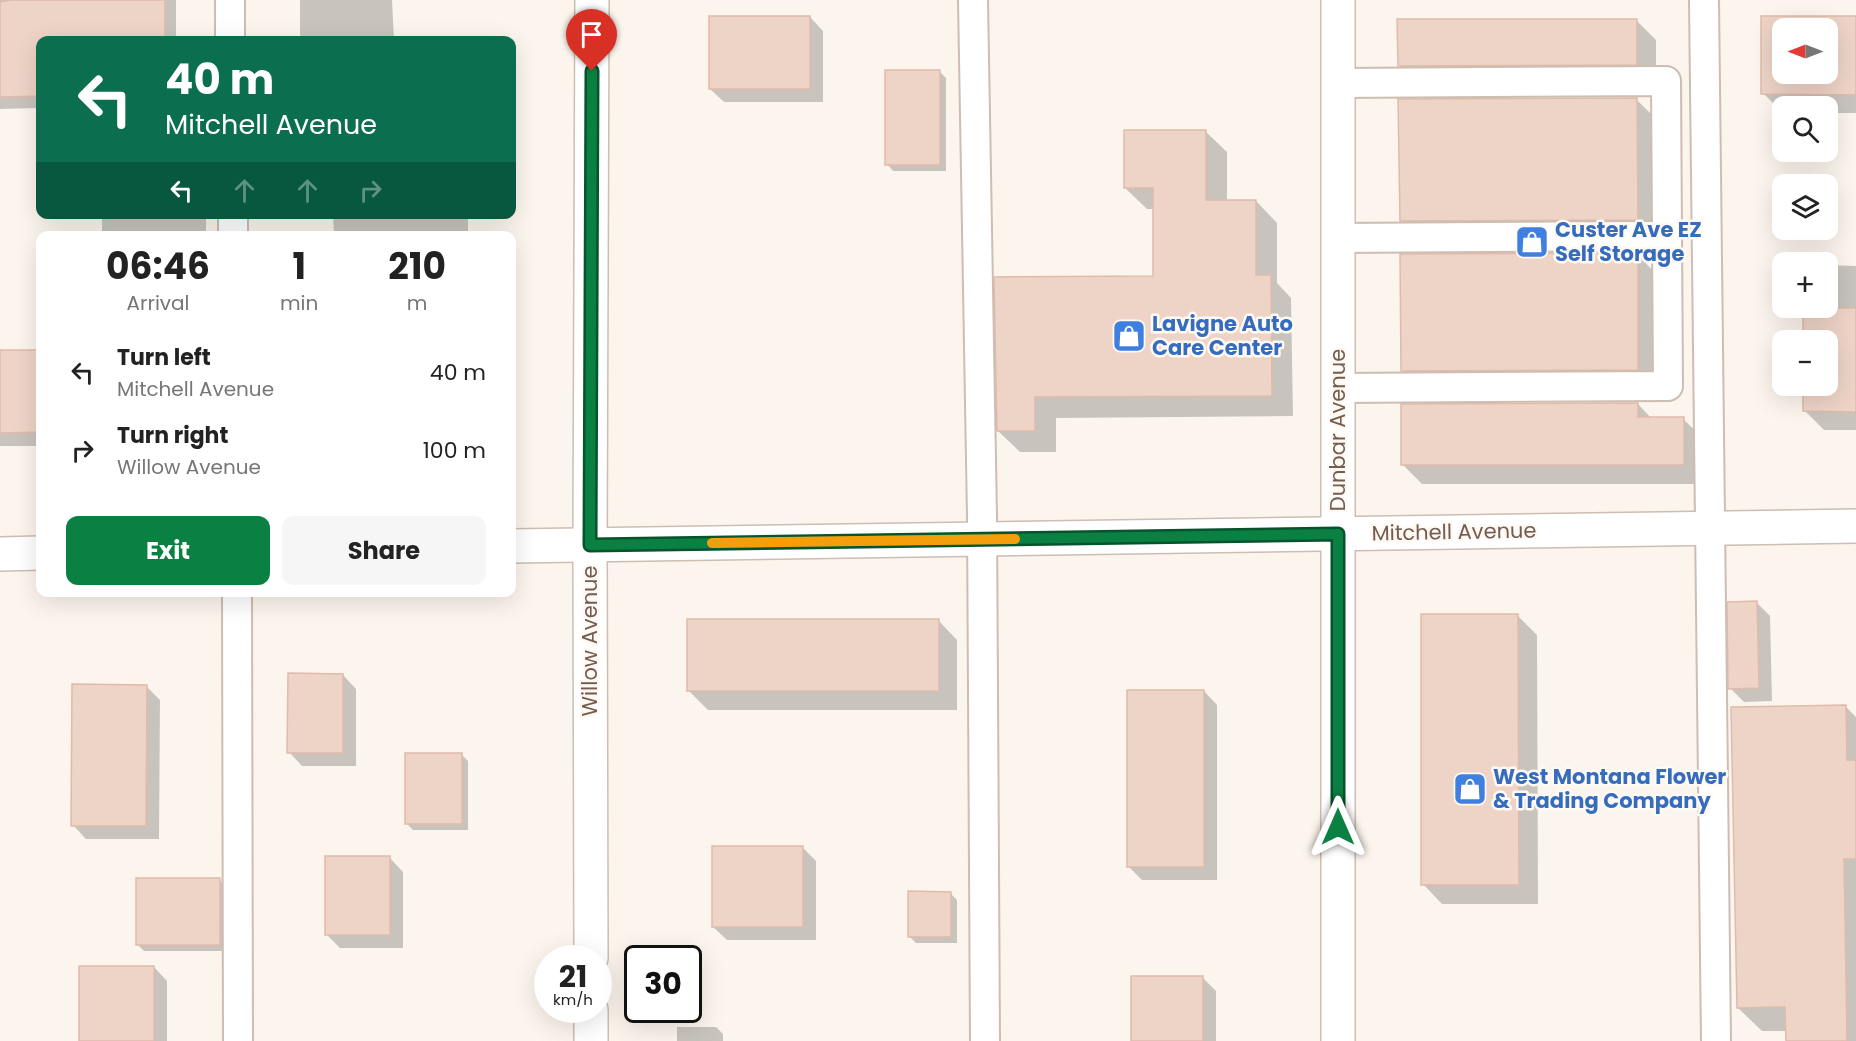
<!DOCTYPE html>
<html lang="en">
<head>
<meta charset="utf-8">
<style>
  :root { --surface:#fff; --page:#f6f6f6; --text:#222; --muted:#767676; --accent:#0b8043 }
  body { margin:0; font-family:Poppins,sans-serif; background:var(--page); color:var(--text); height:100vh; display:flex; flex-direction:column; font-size:22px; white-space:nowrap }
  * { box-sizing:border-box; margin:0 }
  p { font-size:20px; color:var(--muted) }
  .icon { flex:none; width:33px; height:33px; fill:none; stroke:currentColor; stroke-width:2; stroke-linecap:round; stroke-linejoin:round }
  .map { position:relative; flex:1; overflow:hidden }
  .drawer { position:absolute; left:36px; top:231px; width:480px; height:366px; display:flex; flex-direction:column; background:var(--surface); border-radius:12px; box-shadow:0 6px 24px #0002 }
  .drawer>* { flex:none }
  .top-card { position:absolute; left:36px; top:36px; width:480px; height:183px; border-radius:12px; box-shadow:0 6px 24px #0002; background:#0b6e4f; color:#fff; overflow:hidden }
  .needle { width:39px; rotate:270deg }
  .fabs { position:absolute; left:1772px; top:18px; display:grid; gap:12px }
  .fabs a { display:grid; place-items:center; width:66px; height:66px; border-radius:12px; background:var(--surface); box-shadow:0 6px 24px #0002; font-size:30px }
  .speed { position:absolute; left:534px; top:945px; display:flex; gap:12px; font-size:30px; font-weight:700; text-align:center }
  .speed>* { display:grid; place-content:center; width:78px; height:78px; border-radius:50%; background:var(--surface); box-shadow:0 6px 24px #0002; line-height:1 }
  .speed small { font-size:15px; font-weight:400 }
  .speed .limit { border:3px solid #111; border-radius:9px; background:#fff; color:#111 }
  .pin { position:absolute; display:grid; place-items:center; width:51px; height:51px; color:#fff; margin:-62px -26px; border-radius:50% 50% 50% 0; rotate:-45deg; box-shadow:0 0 6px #0007 }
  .pin .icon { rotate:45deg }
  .me { position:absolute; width:66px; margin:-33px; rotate:0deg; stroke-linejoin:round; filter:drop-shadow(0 0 4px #0008) }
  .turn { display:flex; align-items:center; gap:21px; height:126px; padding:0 30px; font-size:27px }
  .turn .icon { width:78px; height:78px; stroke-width:2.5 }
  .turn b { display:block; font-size:42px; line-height:51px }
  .lanes { display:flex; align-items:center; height:57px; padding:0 30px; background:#0003; justify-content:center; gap:30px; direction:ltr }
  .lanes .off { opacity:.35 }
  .eta { display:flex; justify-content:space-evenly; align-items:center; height:102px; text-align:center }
  .eta b { font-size:36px; font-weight:700; line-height:42px }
  .cta { display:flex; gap:12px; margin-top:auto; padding:12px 30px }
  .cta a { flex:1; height:69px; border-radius:12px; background:var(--accent); color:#fff; font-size:24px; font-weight:700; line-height:69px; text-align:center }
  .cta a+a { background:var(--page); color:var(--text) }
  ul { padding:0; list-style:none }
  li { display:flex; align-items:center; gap:18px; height:78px; padding:0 30px }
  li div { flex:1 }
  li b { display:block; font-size:22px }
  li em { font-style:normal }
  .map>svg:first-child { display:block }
  .shadow { fill:#0003; fill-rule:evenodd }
  .building { fill:#eed4c7; stroke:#e0bba9; stroke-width:1.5; fill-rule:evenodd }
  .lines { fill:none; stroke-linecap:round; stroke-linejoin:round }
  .lane-casing { stroke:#cdbdb3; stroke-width:32 }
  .street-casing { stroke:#cdbdb3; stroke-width:36 }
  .lane { stroke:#fff; stroke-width:28 }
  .street { stroke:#fff; stroke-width:33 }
  .route-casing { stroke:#07532c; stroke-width:15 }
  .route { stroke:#0b8043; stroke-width:10 }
  .slow { stroke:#f59e0b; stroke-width:10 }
  .labels { text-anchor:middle; stroke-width:5; stroke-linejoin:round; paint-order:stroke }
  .shop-label { font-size:21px; font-weight:bold; fill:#366cbe; stroke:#fef9f3; text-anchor:start }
  .street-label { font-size:21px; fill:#755c51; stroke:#fef9f3 }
</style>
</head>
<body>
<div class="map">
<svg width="1856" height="1041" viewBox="0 0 1856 1041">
  <rect width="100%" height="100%" fill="#fbf5ed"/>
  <!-- shadow -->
  <g class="shadow">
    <path d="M0,0H176V40H40V108L0,109Z"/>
    <path d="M300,0H392L394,40H306L300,35Z"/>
    <path d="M810,17L823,31V102H724L710,89Z"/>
    <path d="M1763,17H1856V113H1827V106H1782V112L1763,93ZM1782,28H1827V74H1782Z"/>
    <path d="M1636,20L1656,40V83L1418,85L1399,65Z"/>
    <path d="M940,72L946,78V171H893L887,164Z"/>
    <path d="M1636,99L1656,119V238L1421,240L1401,220Z"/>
    <path d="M1205,131L1227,152V201H1256L1277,223V283L1291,298L1293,416L1056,418V452H1020L998,431L1155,277V209H1147L1125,188Z"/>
    <rect x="102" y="214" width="104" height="22"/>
    <path d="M333,214H468V236H334Z"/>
    <path d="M1637,254L1656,274L1657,388L1422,390L1403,370Z"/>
    <path d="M1827,265L1856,266V430H1824L1804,410V386H1827V340H1804V308H1827Z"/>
    <rect x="0" y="351" width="40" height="95"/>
    <path d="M1638,404L1652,419H1683L1703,438V484H1422L1403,465Z"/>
    <path d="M1757,603L1770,616L1772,701L1744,702L1730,688Z"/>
    <path d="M1517,615L1537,635L1538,904H1442L1423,884Z"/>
    <path d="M938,620L957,640V710H708L689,691Z"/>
    <path d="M343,675L356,689V766H302L289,752Z"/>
    <path d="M146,686L160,700L159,839H86L73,825Z"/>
    <path d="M1204,691L1217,705V880H1142L1128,866Z"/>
    <path d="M1845,706L1856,717V1041H1787V1031H1762L1738,1008Z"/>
    <path d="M462,755L468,761V830H413L406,823Z"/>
    <path d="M802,847L816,861V940H727L713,927Z"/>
    <path d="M390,858L403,872V948H340L326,934Z"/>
    <path d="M219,880L226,887V951H144L137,944Z"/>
    <path d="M950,893L957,900V943H916L909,936Z"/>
    <path d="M154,967L167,981V1041H81Z"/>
    <path d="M1202,977L1216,991V1041H1132Z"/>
    <path d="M677,1027H716L723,1034V1041H677Z"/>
  </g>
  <!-- building -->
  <g class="building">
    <path d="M11,0H165V40H40V96L0,97V2Z"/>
    <rect x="709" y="16" width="101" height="73"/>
    <path d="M1761,16H1856V95L1761,94ZM1782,28H1827V74H1782Z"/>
    <path d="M1397,19H1637V65L1398,66Z"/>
    <rect x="885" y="70" width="55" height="95"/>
    <path d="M1637,98L1638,220L1400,221L1398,99Z"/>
    <path d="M1124,130H1206V200H1256V275H1271L1272,396L1035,397V431H997L994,277L1153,276V188H1124Z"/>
    <path d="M1638,253V370L1401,371L1400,254Z"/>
    <path d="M1803,308H1856V412L1803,411V386H1827V340H1803Z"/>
    <path d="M0,350H40V432L0,433Z"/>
    <path d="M1638,403V417H1684V465H1401V404Z"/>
    <path d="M1757,601L1759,688L1728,689L1727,602Z"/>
    <path d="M1421,614H1518L1519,885H1421Z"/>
    <rect x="687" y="619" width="252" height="72"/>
    <path d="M288,673L343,674V753H287Z"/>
    <path d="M72,684L147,685L146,826H71Z"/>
    <rect x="1127" y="690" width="77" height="177"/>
    <path d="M1846,705L1847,760H1856V859H1844L1847,1041H1786L1785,1007L1737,1008L1731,707Z"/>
    <rect x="405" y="753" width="57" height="71"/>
    <rect x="712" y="846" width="91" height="81"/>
    <rect x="325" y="856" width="65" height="79"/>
    <rect x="136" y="878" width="84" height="67"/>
    <path d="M908,891L951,892V937H908Z"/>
    <rect x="79" y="966" width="75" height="75"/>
    <rect x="1131" y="976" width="72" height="65"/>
  </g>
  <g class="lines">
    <defs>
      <g id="lane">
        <path d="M230,0V40"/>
        <path d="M973,0L982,517L985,1041"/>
        <path d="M1704,0L1716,1041"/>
        <path d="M1338,83L1666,81L1668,386L1338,388"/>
        <path d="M233,214V236"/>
        <path d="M1338,238L1666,236"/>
        <path d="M237,592L238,1041"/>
      </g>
      <g id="street">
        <path d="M512,546L1856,526"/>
        <path d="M0,554L40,553"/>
        <path d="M591,958L590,545L592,0"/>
        <path d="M591,1010V1041"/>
        <path d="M1338,1041V0"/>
      </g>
    </defs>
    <!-- lane casing -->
    <use href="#lane" class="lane-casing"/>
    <!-- street casing -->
    <use href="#street" class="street-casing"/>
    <!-- lane -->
    <use href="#lane" class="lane"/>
    <!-- street -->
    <use href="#street" class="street"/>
  </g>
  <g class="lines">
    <defs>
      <path id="route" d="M592,71L590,545L1338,534V827"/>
    </defs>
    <!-- route casing -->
    <use href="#route" class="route-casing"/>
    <!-- route -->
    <use href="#route" class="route"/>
    <!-- slow -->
    <path class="slow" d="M712,543L1015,539"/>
  </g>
  <!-- icons -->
  <defs>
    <symbol id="shop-square" viewBox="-11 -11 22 22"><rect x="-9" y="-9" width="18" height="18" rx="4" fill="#3f7fe0" stroke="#fef9f3"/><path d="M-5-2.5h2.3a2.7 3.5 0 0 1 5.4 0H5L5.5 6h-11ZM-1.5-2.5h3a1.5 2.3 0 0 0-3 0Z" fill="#fff"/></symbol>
  </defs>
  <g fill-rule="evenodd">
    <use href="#shop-square" x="1513" y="223" width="38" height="38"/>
    <use href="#shop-square" x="1110" y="317" width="38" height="38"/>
    <use href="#shop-square" x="1451" y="770" width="38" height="38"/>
  </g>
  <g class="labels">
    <!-- shop labels -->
    <g class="shop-label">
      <text x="1555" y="237">Custer Ave EZ<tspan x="1555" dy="24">Self Storage</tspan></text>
      <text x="1152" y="331">Lavigne Auto<tspan x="1152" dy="24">Care Center</tspan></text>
      <text x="1493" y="784">West Montana Flower<tspan x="1493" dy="24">&amp; Trading Company</tspan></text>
    </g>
    <!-- street labels -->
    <g class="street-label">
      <text transform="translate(1338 430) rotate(-90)" y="7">Dunbar Avenue</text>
      <text transform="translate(1454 532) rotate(-1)" y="7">Mitchell Avenue</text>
      <text transform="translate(590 641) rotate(-90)" y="7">Willow Avenue</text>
    </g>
  </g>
</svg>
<div class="fabs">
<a><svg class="needle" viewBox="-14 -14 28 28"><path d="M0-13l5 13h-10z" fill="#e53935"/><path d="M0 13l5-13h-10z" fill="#767676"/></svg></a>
<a><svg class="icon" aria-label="search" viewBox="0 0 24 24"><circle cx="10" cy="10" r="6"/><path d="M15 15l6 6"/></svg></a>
<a><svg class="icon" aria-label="layers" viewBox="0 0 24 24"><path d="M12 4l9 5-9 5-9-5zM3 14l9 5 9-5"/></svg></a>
<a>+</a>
<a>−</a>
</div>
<div class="speed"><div>21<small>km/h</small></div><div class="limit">30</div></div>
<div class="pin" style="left:592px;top:71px;background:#d93025"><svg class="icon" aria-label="arrive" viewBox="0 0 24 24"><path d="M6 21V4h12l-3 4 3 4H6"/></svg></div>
<svg class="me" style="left:1338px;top:827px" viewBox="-20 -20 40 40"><path d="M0-17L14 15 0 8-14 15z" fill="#0b8043" stroke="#fff" stroke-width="4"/></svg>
<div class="top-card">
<div class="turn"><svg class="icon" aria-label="left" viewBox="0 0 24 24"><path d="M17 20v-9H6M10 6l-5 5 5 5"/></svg><div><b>40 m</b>Mitchell Avenue</div></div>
<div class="lanes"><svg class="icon" aria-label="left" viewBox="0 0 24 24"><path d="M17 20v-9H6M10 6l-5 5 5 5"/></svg><svg class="icon off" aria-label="ahead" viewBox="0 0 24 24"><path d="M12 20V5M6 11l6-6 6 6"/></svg><svg class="icon off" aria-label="ahead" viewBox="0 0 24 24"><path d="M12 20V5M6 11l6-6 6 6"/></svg><svg class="icon off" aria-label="right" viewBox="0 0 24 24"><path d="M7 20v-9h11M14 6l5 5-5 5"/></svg></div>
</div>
<section class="drawer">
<div class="eta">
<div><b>06:46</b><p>Arrival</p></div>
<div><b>1</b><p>min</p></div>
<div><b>210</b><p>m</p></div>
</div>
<ul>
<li><svg class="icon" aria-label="left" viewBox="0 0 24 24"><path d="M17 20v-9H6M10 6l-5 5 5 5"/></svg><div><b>Turn left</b><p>Mitchell Avenue</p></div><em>40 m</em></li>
<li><svg class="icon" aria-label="right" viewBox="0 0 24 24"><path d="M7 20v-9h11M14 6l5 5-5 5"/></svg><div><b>Turn right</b><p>Willow Avenue</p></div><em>100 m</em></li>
</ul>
<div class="cta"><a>Exit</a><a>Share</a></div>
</section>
</div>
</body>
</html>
